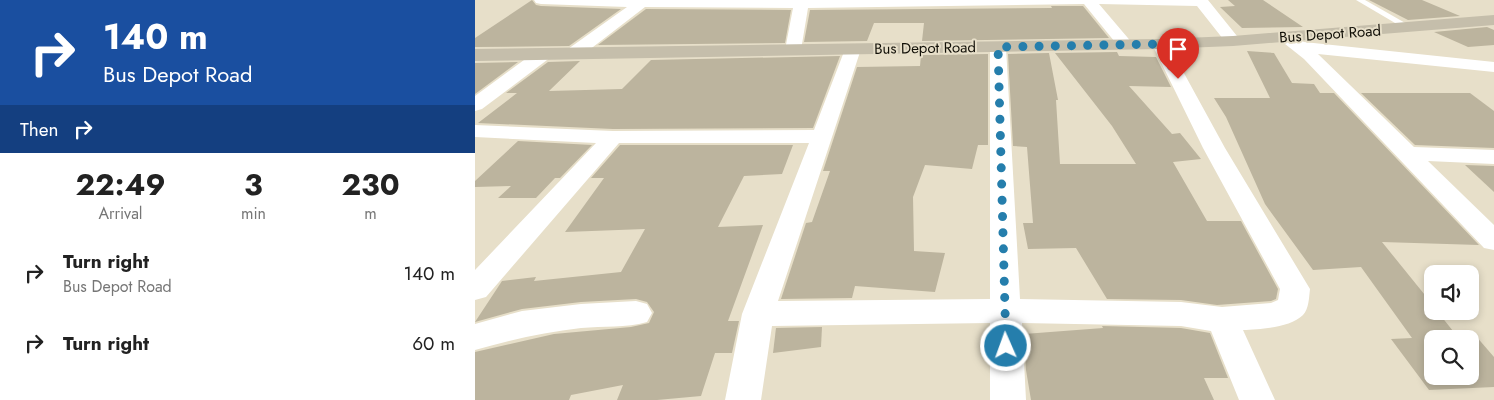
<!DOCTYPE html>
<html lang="en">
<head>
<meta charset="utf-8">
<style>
  :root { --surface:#fff; --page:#f2f2f2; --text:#222; --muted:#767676 }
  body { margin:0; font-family:Jost,sans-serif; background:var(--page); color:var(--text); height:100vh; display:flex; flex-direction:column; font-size:19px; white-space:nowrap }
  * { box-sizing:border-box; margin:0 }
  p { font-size:16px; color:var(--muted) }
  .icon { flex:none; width:28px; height:28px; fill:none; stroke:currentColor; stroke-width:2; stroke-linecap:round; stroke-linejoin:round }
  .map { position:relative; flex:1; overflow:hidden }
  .panel { display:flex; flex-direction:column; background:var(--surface); width:475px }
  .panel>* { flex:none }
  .banner { background:#1a4fa0; color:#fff; overflow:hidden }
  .fabs { position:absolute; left:949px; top:265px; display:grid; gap:10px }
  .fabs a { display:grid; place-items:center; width:55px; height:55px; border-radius:10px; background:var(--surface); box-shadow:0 2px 8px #0003; font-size:25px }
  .pin { position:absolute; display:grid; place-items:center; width:42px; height:42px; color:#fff; margin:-51px -21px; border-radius:50% 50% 50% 0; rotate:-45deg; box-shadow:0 0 5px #0007 }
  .pin .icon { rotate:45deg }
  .me { position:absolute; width:55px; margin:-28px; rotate:358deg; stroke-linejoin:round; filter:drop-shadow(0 0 4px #0008) }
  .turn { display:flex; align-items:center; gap:18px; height:105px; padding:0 20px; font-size:22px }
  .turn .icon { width:65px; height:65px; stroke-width:2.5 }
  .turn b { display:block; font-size:35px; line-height:42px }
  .then { display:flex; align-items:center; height:48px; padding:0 20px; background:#0003; gap:10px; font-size:19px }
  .eta { display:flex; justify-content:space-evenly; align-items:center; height:85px; text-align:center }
  .eta b { font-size:30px; font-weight:700; line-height:35px }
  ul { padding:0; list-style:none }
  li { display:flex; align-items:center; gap:15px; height:70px; padding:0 20px }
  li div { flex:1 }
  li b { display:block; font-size:19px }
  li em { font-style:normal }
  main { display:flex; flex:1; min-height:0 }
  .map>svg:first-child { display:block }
  .building { fill:#bcb49e; fill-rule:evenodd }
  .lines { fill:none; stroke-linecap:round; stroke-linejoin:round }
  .lane { fill:#fff; fill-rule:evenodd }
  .street { fill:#fff; fill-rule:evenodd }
  .secondary { fill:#c5beab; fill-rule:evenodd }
  .route { stroke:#257eac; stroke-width:9; stroke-dasharray:0 16.2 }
  .labels { text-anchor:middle; stroke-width:4; stroke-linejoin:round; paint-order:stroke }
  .far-street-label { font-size:15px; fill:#110f07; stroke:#e7dfc9 }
</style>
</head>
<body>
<main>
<section class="panel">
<div class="banner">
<div class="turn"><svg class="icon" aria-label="right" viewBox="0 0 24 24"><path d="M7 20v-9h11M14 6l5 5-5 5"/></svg><div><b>140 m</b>Bus Depot Road</div></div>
<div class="then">Then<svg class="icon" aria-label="right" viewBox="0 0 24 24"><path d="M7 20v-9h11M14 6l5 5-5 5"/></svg></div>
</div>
<div class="eta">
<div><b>22:49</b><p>Arrival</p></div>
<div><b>3</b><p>min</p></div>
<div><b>230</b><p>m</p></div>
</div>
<ul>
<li><svg class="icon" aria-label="right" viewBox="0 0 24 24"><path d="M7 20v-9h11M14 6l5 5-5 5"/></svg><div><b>Turn right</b><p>Bus Depot Road</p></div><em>140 m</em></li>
<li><svg class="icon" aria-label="right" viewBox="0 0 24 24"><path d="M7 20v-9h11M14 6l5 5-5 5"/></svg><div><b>Turn right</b></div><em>60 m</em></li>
</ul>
</section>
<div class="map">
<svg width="1019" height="400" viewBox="0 0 1019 400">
  <rect width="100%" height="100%" fill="#e7dfc9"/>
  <!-- building -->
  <g class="building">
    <path d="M57,0L61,5L66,6L146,9L94,46L0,47V38Z"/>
    <path d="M753,0H788L828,27L767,28L745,7L760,6Z"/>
    <path d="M894,0H947L985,16L933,20Z"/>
    <path d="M576,6H608L634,38L447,41L449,23H399L392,41L329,42L335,10L577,8Z"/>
    <path d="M171,9L316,10L310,43L123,45Z"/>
    <path d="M1012,27L1019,30V45L993,47L959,32Z"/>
    <path d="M772,51L799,53L817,83L839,84L845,93H859L1004,245L907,242L958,305V311H962L982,336L1000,335L1019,357V387L954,390L916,339L937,338L886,267L838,270L790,204L751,117L739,98H795ZM958,339H995V376H958Z"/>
    <path d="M642,52L644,56L681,57L696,87L654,86L697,134L705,133L726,159L698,162L732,221H766L803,289L801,299L796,301L742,305L706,300L632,299L601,248L553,249L548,223H558L552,147L538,146L533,54L574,53L583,100H581L585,164H661L637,126L580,53Z"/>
    <path d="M513,54V145H503L497,169L450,165L438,197L439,251L470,253L460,292L380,286L377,298L306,299L331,223L337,222L355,171H348L382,67L445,66L446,55Z"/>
    <path d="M365,56L338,128L138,129L3,123L42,93H31L73,62L105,61L74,91L147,89L176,60Z"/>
    <path d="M43,62L0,94V63Z"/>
    <path d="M886,93H995L1019,111V148L940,145Z"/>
    <path d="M43,141L117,145L85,178H80L61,198H23L36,186L0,187V181Z"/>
    <path d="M145,145H318L307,174L269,176L243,227L288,225L253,321H264L257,353H240L226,396L182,400H142L148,385L96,395L94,400H0V352L79,334L156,327L174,323L179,312L172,302L161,299L106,302L47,309L0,322L27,281L61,277L59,281L146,272L170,229L90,232L129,178H116Z"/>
    <path d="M990,165L1019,166V192Z"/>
    <path d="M627,326L706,328L735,333L753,378H729L739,400H556L551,370L549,334L628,328Z"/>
    <path d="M347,327L346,347L298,353L301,328Z"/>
  </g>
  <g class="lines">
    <!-- lane -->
    <path class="lane" d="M881,0H890L939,28L932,30Z"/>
    <!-- street -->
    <g class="street">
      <path d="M59,0H733L766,41L764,44H752L722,6L624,4L658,44L656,47H644L609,4L333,8L326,50L324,54H312L310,50L318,8L170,7L105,57H93L91,53L93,49L152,7L66,4L61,3Z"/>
      <path d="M811,32L829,42L1019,62V72L843,54L939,147L1019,150V164L953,161L1019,225V250L1009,248L829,59L805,40L803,37L805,34Z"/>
      <path d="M685,39L691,41L693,44L750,148L835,289C834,297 834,309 828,315C815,328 785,329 768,330L800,400H764L736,331L706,326L547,323L551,400H515V323L297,326L286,400H250L267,314L334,143H144L11,297L0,300V270L121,143L0,137V125L138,131L339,130L370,49L372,45H384L386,49L303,301L515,299V47L517,43H529L531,47L545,299L706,302L747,307L796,303L803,300L805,289L728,148L677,44L679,41Z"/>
      <path d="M70,48L76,49L78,53L76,57L7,109L0,111V96L64,49Z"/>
      <path d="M161,301L172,304L177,313L172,322C151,328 128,326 106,328C70,332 35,340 0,350V324L47,311L106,304Z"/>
    </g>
    <!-- secondary -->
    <path class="secondary" d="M1019,15V25L758,46L685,49L0,61V49L685,39L758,36Z"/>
  </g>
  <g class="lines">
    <!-- route -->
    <path class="route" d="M531,346L523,47L685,44L703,79"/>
  </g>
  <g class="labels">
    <!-- far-street labels -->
    <g class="far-street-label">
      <text transform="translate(855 34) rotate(-4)" y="5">Bus Depot Road</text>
      <text transform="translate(450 48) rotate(-1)" y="5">Bus Depot Road</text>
    </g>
  </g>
</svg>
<div class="fabs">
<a><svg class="icon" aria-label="sound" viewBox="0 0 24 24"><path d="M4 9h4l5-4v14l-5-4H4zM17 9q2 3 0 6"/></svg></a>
<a><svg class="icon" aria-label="search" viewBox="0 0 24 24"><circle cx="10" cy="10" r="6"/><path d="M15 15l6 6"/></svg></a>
</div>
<div class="pin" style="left:703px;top:79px;background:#d93025"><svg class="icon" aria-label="arrive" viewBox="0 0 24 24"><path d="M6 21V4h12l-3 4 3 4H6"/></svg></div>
<svg class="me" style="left:531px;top:346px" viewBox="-20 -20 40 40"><circle r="17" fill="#257eac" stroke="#fff" stroke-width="3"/><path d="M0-11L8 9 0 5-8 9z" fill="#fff"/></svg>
</div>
</main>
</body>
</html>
